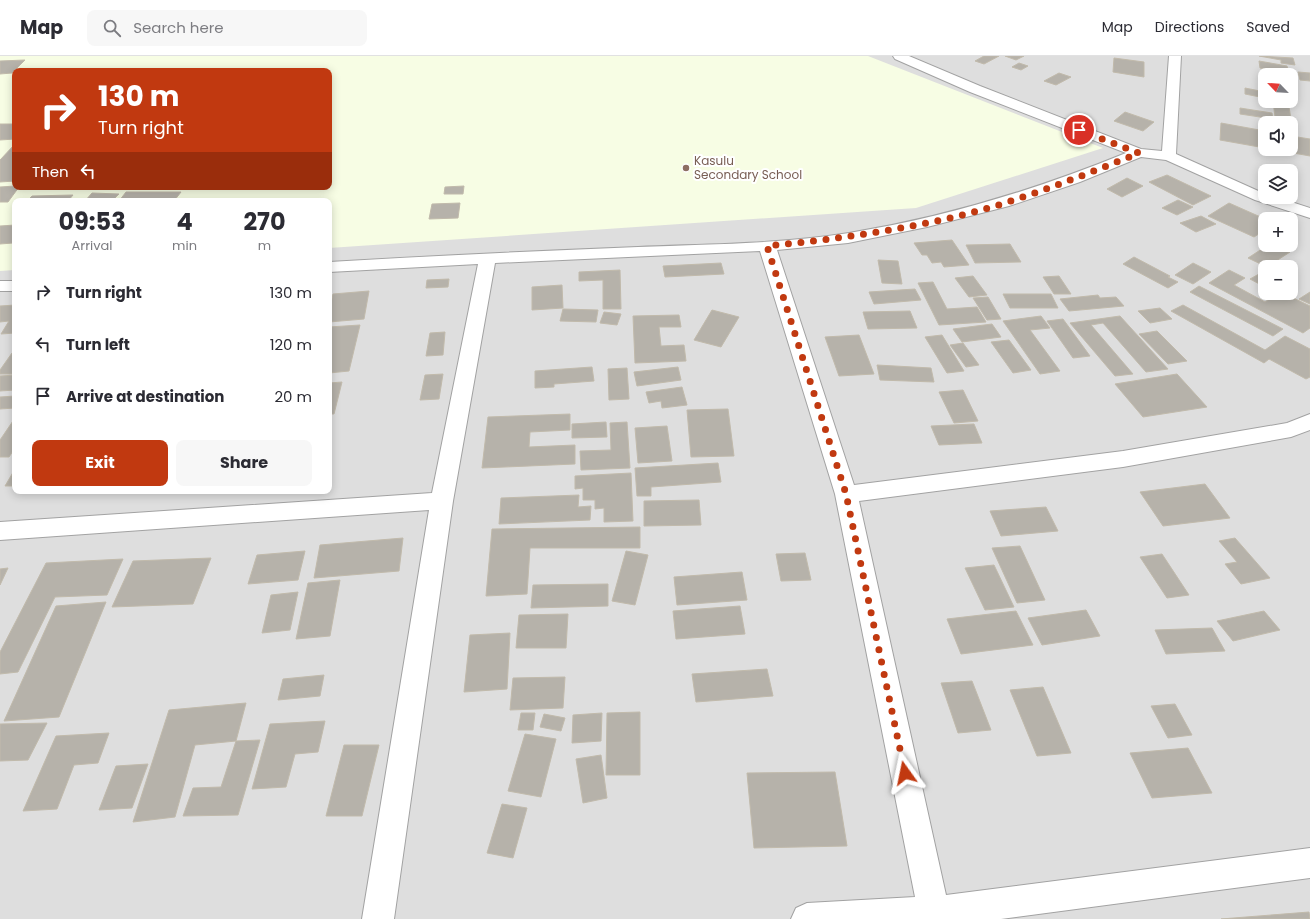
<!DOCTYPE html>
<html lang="en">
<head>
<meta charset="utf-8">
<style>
  :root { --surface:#fff; --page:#f7f7f7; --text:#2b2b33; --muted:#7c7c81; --line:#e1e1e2; --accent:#c13910 }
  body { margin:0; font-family:Poppins,sans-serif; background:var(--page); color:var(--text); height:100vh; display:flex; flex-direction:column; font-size:15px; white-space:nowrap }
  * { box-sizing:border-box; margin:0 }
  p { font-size:13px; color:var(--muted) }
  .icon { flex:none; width:22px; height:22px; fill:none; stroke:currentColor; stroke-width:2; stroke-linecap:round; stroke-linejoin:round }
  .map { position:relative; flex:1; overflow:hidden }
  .panel { position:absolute; left:12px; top:142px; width:320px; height:296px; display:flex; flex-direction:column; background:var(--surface); border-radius:8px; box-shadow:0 2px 10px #0003 }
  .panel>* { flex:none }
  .hud { position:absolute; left:12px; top:12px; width:320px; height:122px; border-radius:8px; box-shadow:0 2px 10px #0003; background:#c13910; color:#fff; overflow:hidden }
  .needle { width:26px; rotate:295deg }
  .controls { position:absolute; left:1258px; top:12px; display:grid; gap:8px }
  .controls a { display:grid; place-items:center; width:40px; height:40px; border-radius:8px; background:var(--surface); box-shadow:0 2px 10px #0003; font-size:20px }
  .pin { position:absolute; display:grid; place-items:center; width:34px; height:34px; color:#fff; margin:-17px; border:2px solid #fff; border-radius:50%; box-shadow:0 1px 4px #0007 }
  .me { position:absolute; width:44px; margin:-22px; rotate:348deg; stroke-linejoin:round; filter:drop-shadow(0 0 3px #0008) }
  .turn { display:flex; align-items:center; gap:14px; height:84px; padding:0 20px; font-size:18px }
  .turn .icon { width:52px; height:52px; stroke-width:2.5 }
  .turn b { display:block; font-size:28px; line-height:34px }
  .then { display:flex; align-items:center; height:38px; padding:0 20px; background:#0003; gap:8px; font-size:15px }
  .eta { display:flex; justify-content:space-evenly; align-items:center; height:68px; text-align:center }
  .eta b { font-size:24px; font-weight:700; line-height:28px }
  .button { display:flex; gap:8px; margin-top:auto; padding:8px 20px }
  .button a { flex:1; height:46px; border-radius:8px; background:var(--accent); color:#fff; font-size:16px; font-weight:700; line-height:46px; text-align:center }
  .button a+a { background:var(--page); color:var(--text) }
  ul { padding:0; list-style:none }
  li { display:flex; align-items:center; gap:12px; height:52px; padding:0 20px }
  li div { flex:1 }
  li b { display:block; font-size:15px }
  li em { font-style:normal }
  header { display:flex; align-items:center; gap:24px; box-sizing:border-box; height:56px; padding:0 20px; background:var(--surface); border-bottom:1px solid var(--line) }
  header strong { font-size:19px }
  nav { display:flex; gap:22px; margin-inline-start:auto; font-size:14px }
  .search { width:280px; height:36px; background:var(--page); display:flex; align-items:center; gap:10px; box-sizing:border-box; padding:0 14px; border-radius:8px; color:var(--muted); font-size:15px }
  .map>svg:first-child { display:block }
  .residential { fill:#dedede; fill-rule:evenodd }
  .education { fill:#f7fde4; fill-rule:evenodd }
  .building { fill:#b6b2aa; stroke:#c1baab }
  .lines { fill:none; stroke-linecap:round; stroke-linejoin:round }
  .minor-casing { stroke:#a2a2a2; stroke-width:2 }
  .minor { fill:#fff; fill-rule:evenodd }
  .route { stroke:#c13910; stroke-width:7; stroke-dasharray:0 12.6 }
  .education-dot { fill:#8d6e63; stroke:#fff; stroke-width:1.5 }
  .labels { text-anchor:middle; stroke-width:4; stroke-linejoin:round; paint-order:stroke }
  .far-education-label { font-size:12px; fill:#785e54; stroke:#fff; text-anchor:start }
</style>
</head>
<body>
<header>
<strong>Map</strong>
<div class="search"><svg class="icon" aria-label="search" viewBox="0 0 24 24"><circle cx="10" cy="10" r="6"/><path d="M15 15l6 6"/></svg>Search here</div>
<nav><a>Map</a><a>Directions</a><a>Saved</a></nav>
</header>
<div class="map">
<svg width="1310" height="863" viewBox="0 0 1310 863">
  <rect width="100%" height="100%" fill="#f0efe8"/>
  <!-- residential -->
  <path class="residential" d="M0,0H1310V863H0ZM15,15H329V131H15ZM1265,19H1291V45H1265ZM1265,67H1291V93H1265ZM1265,115H1291V141H1265ZM15,145H329V435H15ZM1265,163H1291V189H1265ZM1265,211H1291V237H1265Z"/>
  <!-- education -->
  <path class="education" d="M0,0H868L1103,92L916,152L329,192V145H15V214L0,215ZM15,15H329V131H15Z"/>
  <!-- building -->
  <g class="building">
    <path d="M984,0H999L984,8L975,5Z"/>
    <path d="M1005,0H1024L1016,4Z"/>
    <path d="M1259,0L1293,2L1295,9L1281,7V4Z"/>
    <path d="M1114,2L1144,6V21L1113,16Z"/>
    <path d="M25,4L12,17L0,18V5Z"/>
    <path d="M1259,5L1287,10L1289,16L1260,12Z"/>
    <path d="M1019,7L1028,10L1021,14L1012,11Z"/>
    <path d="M1298,16L1310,17V25L1300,24Z"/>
    <path d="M1059,17L1071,21L1056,29L1044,25Z"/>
    <path d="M1245,32L1265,36V42L1245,38Z"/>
    <path d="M1273,45H1288L1291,63L1275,61Z"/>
    <path d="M1240,52L1272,57L1273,63L1240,58Z"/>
    <path d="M1125,56L1154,66L1143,75L1114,65Z"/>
    <path d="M1221,67L1265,75V92L1220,84Z"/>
    <path d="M0,68H15V83L0,84Z"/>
    <path d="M1291,80L1310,83V100L1271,93H1291Z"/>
    <path d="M15,88V125L0,126V104Z"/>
    <path d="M1167,119L1211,140L1193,149L1149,126Z"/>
    <path d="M1127,122L1143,130L1122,141L1107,133Z"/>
    <path d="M15,130L19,131L8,146H0V131Z"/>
    <path d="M464,130L463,138H444L445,131Z"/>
    <path d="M126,136H181L174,145H119Z"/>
    <path d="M92,137L119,138L112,145H85Z"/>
    <path d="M73,139L68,145H27L32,140Z"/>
    <path d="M1178,144L1193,151L1177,159L1162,152Z"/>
    <path d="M460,147L458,162L429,163L432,148Z"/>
    <path d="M1229,147L1265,163V174L1254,181L1208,160Z"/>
    <path d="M1201,160L1216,168L1196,176L1180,167Z"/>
    <path d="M15,169V184L13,187L0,188V170Z"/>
    <path d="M952,184L969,209L944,211L941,206L932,207L927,199H922L914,187Z"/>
    <path d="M1010,188L1021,206L975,207L966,189Z"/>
    <path d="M1268,189H1275L1290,196L1267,211L1248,202Z"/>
    <path d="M1134,201L1170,220L1168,221L1178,226L1168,232L1123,208Z"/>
    <path d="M878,204L898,205L902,228L882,227Z"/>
    <path d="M721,207L724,218L665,221L663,210Z"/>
    <path d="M1193,207L1211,216L1193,228L1175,219Z"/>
    <path d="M620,214L621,253H603V224L579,225V216Z"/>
    <path d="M1229,214L1245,222L1234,229L1265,246L1278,237H1283L1310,250V272L1303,277L1209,227Z"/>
    <path d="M1259,218L1265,221V231L1250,223Z"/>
    <path d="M973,220L987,239L969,241L955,222Z"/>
    <path d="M1059,220L1071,238H1054L1043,221Z"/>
    <path d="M449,223L448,231L426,232L427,224Z"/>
    <path d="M933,226L947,253L977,251L986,266L939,269L918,227Z"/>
    <path d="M562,229L563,252L532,254V231Z"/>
    <path d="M1199,230L1283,273L1273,280L1190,236Z"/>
    <path d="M915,233L921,244L874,248L869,236Z"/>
    <path d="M369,235L364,263L329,266V256L333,238Z"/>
    <path d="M1310,236V248L1299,243Z"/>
    <path d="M1003,238H1051L1058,252H1010Z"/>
    <path d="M1098,239L1100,242L1116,241L1124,250L1069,255L1060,243Z"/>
    <path d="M988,241L1001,263L987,264L973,242Z"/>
    <path d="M15,249V277L1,278L9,265L0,266V250Z"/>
    <path d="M1183,249L1265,294L1285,280L1310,293V321L1306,323L1269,303L1264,307L1171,255Z"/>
    <path d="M1160,252L1172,263L1150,267L1138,255Z"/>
    <path d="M563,253L598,254L596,266L560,265Z"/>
    <path d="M712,254L739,261L721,291L694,284Z"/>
    <path d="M910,255L917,272L868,273L863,256Z"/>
    <path d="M604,256L621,258L617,269L600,267Z"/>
    <path d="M679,259L681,271H659L661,290L684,289L686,305L635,307L633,260Z"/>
    <path d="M1041,260L1050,272L1030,274L1060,315L1040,318L1003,265Z"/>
    <path d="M1120,260L1168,313L1146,316L1103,267L1091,269L1133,318L1115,320L1070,267Z"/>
    <path d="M1063,263L1090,300L1073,302L1047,265Z"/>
    <path d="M992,268L1001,281L962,286L953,273Z"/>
    <path d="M360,269L349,315L329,317V271Z"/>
    <path d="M1157,275L1187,305L1168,308L1139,278Z"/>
    <path d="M445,276L443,299L426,300L430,277Z"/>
    <path d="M859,279L874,318L839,320L825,281Z"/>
    <path d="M942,279L964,315L947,317L925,281Z"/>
    <path d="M1009,284L1031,314L1013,317L991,286Z"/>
    <path d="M963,287L979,309L966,311L950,289Z"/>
    <path d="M12,297H15V318H0V314Z"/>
    <path d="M877,309L931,312L934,326L880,324Z"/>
    <path d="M592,311L594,325L554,328V331L535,332V315Z"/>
    <path d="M678,311L681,324L637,330L634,316Z"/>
    <path d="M627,312L629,343L609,344L608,313Z"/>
    <path d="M443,318L439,343L420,344L425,319Z"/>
    <path d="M1177,318L1207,351L1143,361L1115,328Z"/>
    <path d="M15,319V334L0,335V320Z"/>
    <path d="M342,326L334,358H329V327Z"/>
    <path d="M682,331L687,349L662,352L661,345L649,347L646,336Z"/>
    <path d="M963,334L978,365L954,367L939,336Z"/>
    <path d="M15,340V352L0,353V341Z"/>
    <path d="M728,353L734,400L691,401L687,354Z"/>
    <path d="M570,358V374L530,376L529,391L575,389V408L482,412L488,361Z"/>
    <path d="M15,362V392L9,401H0V384Z"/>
    <path d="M606,366L607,381L572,382V368Z"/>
    <path d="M627,366L630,412L581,414L580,395L611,394L610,367Z"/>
    <path d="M974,368L982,387L939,389L931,370Z"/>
    <path d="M667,370L672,405L638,407L635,372Z"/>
    <path d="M718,407L721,426L651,431V440H637L635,412Z"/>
    <path d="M15,413V430H5Z"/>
    <path d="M631,417L633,465L604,466V452L595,453V444H583V432L575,433V420Z"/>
    <path d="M1205,428L1230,462L1163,470L1140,436Z"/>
    <path d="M579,439L578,451L591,450L590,464L499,468L501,442Z"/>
    <path d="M699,444L701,469L644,470V445Z"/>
    <path d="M1046,451L1058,475L1001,480L990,455Z"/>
    <path d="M640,471V492H530L527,538L486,540L492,473Z"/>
    <path d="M403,482L399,515L314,522L320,489Z"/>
    <path d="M1235,482L1270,522L1241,528L1225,508L1237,506L1219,485Z"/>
    <path d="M1020,490L1045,544L1017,547L992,492Z"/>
    <path d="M305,495L298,524L248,528L257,499Z"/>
    <path d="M626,495L648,499L635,549L612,545Z"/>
    <path d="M805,497L811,524L781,525L776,498Z"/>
    <path d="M1162,498L1189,539L1167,542L1140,501Z"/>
    <path d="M211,502L193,548L112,551L133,505Z"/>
    <path d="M123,503L107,539L55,541L18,616L0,618V596L46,507Z"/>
    <path d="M994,509L1014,551L985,554L965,512Z"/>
    <path d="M8,512L0,529V513Z"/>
    <path d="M742,516L747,544L677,549L674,521Z"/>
    <path d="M340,524L330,580L296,583L308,527Z"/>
    <path d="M608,528V550L531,552L533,529Z"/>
    <path d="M298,536L290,574L262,577L271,539Z"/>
    <path d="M106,546L59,661L4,665L56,550Z"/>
    <path d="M740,550L745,578L676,583L673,555Z"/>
    <path d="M1086,554L1100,580L1042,589L1028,562Z"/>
    <path d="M1016,555L1033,589L961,598L947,563Z"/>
    <path d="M1264,555L1280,574L1233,585L1217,565Z"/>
    <path d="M568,558L566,592H516L519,559Z"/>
    <path d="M1212,572L1225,595L1166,598L1155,574Z"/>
    <path d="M510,577L507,633L464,636L470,579Z"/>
    <path d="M767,613L773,640L696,646L692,618Z"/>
    <path d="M324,619L320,640L278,644L283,623Z"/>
    <path d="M565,621L563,652L510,654L513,622Z"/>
    <path d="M972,625L991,674L958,677L941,627Z"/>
    <path d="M1043,631L1071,697L1037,700L1010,634Z"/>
    <path d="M246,647L236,685L195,689L175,761L133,766L169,654Z"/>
    <path d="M1175,648L1192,679L1168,682L1151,650Z"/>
    <path d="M640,656V719H606L607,657Z"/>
    <path d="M521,657H535L533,674H518Z"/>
    <path d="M602,657L601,685L572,687L573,659Z"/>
    <path d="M544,658L565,662L561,675L540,671Z"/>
    <path d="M325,665L318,696L295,698L286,731L252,733L270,668Z"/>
    <path d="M47,667L28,704L0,705V668Z"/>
    <path d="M109,677L98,707L74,709L57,753L23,755L56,680Z"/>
    <path d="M525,678L556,683L541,741L508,735Z"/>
    <path d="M260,684L238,759L183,760L193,732L221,731L236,685Z"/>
    <path d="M344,689H379L362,760H326Z"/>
    <path d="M1188,692L1212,737L1152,742L1130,697Z"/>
    <path d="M601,699L607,742L583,747L576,703Z"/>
    <path d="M148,708L132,752L99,754L116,710Z"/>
    <path d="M835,716L847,790L754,792L747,717Z"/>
    <path d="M502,748L527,752L513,802L487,797Z"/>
    <path d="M1309,856L1310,863H1221Z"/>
  </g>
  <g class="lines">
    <defs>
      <g id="minor">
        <path d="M893,0H909L980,30L1141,93L1162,95L1169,0H1181L1176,98L1265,138V141H1276L1310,152V162L1255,144L1166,104L1141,101L1080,126L1009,150L927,171L848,187L777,194L854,429L1123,395L1287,367L1310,358V374L1291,381L1123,411L859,445L946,839L1310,792V822L1001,863H791L796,852L807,847L915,841L835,438L760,195L495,207L453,445L394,863H362L429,454L0,484V466L432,437L478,208L329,216V206C432,200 535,195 638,191C708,188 780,188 849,177C947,161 1035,134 1126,97L970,36L895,3Z"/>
        <rect x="0" y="225" width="15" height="10"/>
      </g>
    </defs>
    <!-- minor casing -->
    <use href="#minor" class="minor-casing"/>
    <!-- minor -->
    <use href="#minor" class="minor"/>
  </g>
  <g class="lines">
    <!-- route -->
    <path class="route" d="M905,717L846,438L767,190C847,182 928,171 1005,147C1051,132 1095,115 1139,97L1079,74"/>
  </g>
  <!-- markers -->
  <circle class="education-dot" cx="686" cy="112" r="4"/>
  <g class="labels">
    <!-- far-education labels -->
    <g class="far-education-label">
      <text x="694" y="109">Kasulu<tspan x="694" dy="14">Secondary School</tspan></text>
    </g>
  </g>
</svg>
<div class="controls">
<a><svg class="needle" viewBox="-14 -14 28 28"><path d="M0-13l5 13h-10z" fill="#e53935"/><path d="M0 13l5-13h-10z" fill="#7c7c81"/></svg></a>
<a><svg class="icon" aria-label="sound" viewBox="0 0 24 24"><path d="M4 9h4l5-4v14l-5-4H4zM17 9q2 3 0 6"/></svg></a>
<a><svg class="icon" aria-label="layers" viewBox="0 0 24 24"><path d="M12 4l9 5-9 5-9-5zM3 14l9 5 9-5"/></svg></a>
<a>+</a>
<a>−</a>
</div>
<div class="pin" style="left:1079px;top:74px;background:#d93025"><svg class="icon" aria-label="arrive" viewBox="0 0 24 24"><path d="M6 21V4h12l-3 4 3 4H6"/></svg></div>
<svg class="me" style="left:905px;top:717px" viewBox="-20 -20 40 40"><path d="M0-17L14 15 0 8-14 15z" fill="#c13910" stroke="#fff" stroke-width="4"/></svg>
<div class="hud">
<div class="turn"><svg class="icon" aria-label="right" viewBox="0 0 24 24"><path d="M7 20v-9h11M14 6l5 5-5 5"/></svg><div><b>130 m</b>Turn right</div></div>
<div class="then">Then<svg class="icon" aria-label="left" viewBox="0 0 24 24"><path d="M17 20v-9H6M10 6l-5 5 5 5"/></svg></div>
</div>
<section class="panel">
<div class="eta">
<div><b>09:53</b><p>Arrival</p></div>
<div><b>4</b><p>min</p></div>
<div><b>270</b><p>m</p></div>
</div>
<ul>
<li><svg class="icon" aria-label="right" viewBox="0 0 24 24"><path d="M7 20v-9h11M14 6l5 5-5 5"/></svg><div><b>Turn right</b></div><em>130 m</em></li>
<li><svg class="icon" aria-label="left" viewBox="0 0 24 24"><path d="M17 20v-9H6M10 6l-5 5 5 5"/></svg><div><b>Turn left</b></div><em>120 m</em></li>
<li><svg class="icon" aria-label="arrive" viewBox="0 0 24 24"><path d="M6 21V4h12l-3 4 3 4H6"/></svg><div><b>Arrive at destination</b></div><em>20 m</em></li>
</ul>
<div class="button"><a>Exit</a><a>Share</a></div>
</section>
</div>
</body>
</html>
